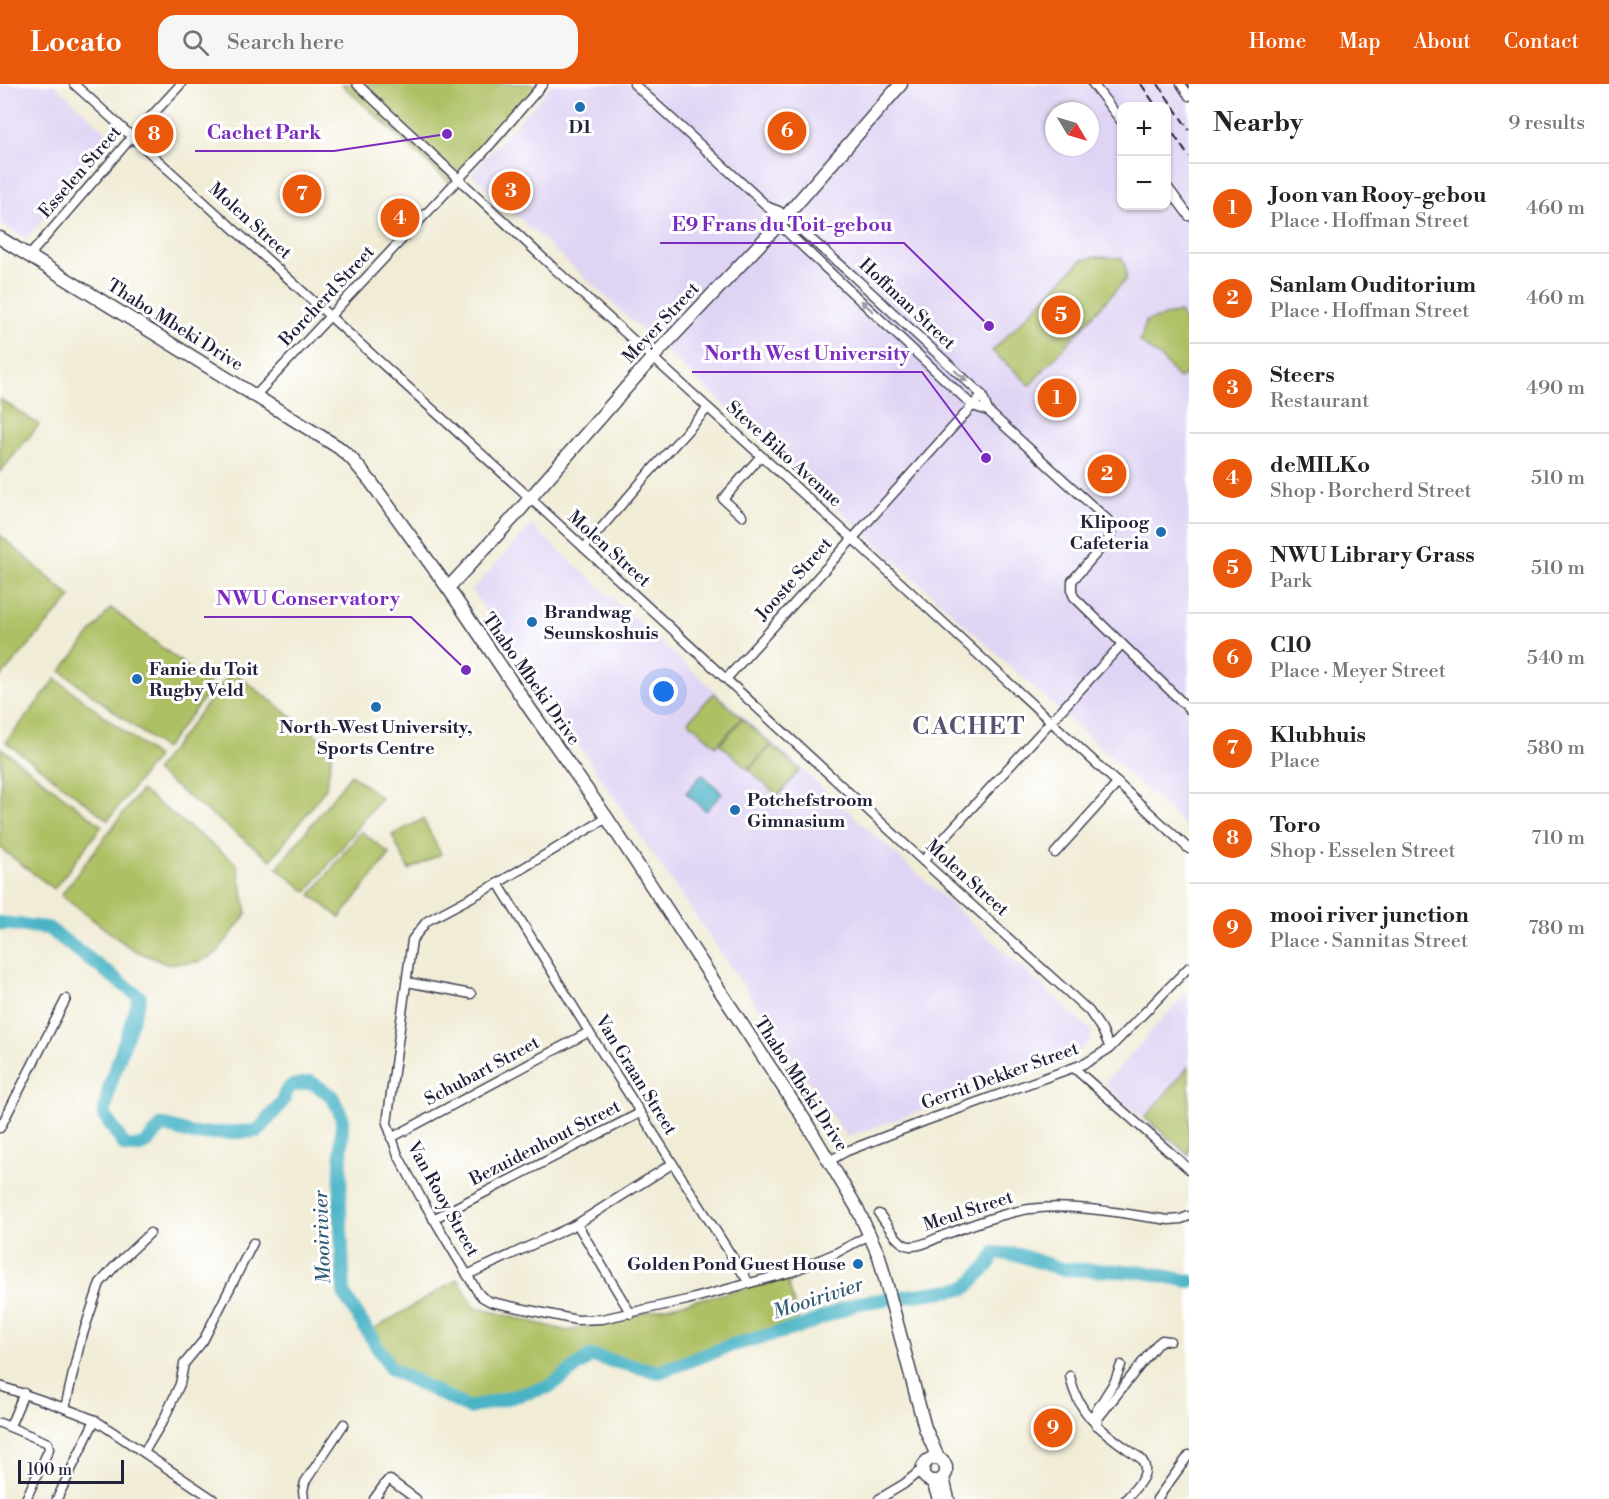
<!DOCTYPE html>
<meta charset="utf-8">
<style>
body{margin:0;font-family:"Libre Bodoni",serif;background:#f6f6f6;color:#222}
.controls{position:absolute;right:18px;top:18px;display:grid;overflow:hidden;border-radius:12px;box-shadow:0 2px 4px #0004}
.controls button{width:54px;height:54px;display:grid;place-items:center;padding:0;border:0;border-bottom:2px solid #e0e0e0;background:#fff;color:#222;font:30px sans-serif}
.compass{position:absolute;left:1045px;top:18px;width:54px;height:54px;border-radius:50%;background:#fff;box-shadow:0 2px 4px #0004;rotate:128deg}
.scale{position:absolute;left:18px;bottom:15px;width:106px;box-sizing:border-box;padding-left:6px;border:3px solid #22223b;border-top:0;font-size:16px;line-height:21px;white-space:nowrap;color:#22223b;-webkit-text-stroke:4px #fff;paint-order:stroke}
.you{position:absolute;left:664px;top:608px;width:21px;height:21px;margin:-15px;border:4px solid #fff;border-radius:50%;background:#1a73e8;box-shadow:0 0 0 9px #1a73e833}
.badge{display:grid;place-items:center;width:39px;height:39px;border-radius:50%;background:#ea580c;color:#fff;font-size:20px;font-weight:700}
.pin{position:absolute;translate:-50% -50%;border:3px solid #fff;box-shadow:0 2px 6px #0006}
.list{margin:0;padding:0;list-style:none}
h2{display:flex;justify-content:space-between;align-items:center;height:78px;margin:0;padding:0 24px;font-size:26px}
h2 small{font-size:20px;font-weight:400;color:#767676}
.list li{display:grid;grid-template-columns:39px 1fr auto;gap:18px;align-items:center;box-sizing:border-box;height:90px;padding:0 24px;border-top:2px solid #e0e0e0}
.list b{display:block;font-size:22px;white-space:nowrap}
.list p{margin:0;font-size:20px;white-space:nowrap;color:#767676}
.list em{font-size:20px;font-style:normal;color:#767676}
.icon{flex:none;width:33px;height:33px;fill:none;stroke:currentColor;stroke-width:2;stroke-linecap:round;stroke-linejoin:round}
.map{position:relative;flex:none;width:1189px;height:1415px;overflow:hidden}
header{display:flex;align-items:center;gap:36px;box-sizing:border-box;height:84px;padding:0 30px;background:#ea580c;color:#fff}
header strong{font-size:28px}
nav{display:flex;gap:33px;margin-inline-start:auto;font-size:21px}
.search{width:420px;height:54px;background:#f6f6f6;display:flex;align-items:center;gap:15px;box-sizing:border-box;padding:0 21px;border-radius:18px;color:#767676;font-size:22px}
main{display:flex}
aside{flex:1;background:#fff}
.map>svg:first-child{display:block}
</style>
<header>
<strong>Locato</strong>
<div class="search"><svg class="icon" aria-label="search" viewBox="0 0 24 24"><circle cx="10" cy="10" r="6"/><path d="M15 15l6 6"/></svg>Search here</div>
<nav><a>Home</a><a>Map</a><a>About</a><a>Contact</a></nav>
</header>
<main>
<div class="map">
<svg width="1189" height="1415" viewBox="0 0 1189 1415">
<rect width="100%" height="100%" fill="#fff"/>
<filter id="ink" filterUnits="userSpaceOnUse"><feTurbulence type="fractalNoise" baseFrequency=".0167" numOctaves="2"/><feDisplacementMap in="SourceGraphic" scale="12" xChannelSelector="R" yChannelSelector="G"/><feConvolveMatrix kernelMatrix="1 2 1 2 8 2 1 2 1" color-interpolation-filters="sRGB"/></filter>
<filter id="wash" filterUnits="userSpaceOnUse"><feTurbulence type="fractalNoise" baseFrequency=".008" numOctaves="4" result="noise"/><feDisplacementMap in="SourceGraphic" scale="24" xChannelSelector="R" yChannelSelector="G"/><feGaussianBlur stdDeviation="1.35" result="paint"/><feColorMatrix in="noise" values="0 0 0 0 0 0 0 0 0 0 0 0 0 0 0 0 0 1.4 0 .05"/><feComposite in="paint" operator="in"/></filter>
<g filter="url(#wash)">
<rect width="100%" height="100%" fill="#f1ecd6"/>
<g fill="#e0d4f4" fill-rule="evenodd">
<path d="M0,0H54L114,55L26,155L0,139Z"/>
<path d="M552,0H1189V745L471,90ZM1122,22H1166V122H1122ZM1054,27H1090V63H1054Z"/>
<path d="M531,441L1092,947L1091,956L1074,972L847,1053L472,506Z"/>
<path d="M1189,906V1075L1104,1000Z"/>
</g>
<g fill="#adc064" stroke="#687150" stroke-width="1.5">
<path d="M341,0H543L452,101Z"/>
<path d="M1096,173L1121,174C1125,177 1127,189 1126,195L1030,301L992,267L1082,176Z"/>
<path d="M1180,228L1189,249V287L1179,295L1162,275L1140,258L1146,237Z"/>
<path d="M0,315L39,341L0,388Z"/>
<path d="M0,451L71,513L0,594Z"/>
<path d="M111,524L213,603L164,665L61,587Z"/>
<path d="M232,587L333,664L326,704L271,776L155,687Z"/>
<path d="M56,595L157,673L108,736L6,658Z"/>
<path d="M714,609L742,634L716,662L688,637Z"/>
<path d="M742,635L771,660L748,685L720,660Z"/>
<path d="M772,661L800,686L778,712L749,686Z"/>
<path d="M1,664L102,742L54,805L0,764Z"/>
<path d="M351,690L381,714L307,808L277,784Z"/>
<path d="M141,706L237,780L247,829L216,870L199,878L166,880L130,864L61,811Z"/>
<path d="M423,735L441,770L409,786L392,751Z"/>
<path d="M361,747L390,770L340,834L311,811Z"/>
<path d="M1189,982V1071L1145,1034Z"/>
<path d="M787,1194L800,1243L732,1261L659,1288L591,1272L549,1303L469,1324L391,1285L369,1248L458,1195L474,1223L568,1247Z"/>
</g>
<path fill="#49b4c6" stroke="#366b80" stroke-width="1.5" d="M702,690L722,709L706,727L686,709Z"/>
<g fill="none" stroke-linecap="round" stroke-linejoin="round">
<path stroke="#49b4c6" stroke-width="14" d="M0,839L48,844L140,913L109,1004L104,1031L125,1062C146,1066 149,1056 162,1041L193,1050L258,1047L283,1017L285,1009L291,1002L311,998L332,1012L342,1033L340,1122L344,1210L391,1285L469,1324L549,1303L591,1272L659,1288L732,1261L800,1243L858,1219L966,1204L988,1181L995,1169L1019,1171L1061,1185L1143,1188L1189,1197"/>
</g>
</g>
<g filter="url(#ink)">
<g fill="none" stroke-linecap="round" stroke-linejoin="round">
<g stroke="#414052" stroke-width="11">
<g id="street">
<path d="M74,0L530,414L923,777L1089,927L1102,946L1110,964"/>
<path d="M357,0L557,187L853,455L1189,765"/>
<path d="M634,0L768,123L786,147L973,322L988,327L1110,438C1112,445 1112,449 1108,456L1072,497V508L1074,513L1189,625"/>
<path d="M1093,0L1122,38"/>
<path d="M1181,0L1189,12"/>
<path d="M1166,101L1189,132"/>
<path d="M768,123L779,127L851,190L982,311L988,327"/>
<path d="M29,172L132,53L181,0"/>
<path d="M255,312L484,68L543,0"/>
<path d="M742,432L723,415L761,372"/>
<path d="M584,464L647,391L708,324"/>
<path d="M727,594L982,311"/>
<path d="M607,734L498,799L427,837L412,856L387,1039L398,1071L420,1112L477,1207L482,1213L491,1218L577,1236L602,1235L687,1216L791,1188L836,1169L871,1150"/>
<path d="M1055,769L1118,699"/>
<path d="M923,777L1122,560"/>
<path d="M498,799L589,948L749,1199"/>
<path d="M407,898L471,910"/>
<path d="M1074,984L1189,1085"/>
<path d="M0,1044L66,915"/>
<path d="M391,1054L589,948"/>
<path d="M829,1077L847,1067L925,1037L1086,979L1110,964L1189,883"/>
<path d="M879,1130C887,1139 898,1162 910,1162C921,1163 934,1155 944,1151C969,1142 993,1132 1019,1127C1065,1117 1122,1130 1169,1136L1181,1135L1189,1132"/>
<path d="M433,1135L640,1029"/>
<path d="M577,1140L631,1230"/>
<path d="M467,1191L577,1140L672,1080"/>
<path d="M1070,1292C1078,1334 1108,1351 1140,1374C1154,1388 1136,1403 1126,1415"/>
<path d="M0,1302L59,1322L95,1336L213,1415"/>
<path d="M65,1324L80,1259L100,1199L115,1182L150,1149"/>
<path d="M1091,1335L1115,1297L1121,1281"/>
<path d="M0,1339L48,1359L49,1365L26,1415"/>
<path d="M1096,1341L1099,1333L1157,1260L1162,1256L1170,1257"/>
<path d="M10,1342L24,1309"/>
<path d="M144,1368L164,1335L180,1300L184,1280L203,1257L253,1159"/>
<path d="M57,1415L95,1336"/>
<path d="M304,1415L303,1407L305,1398L344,1340"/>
<path d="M374,1415L387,1397L390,1396L416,1415"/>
<path d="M879,1415L904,1400L922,1385"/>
<path d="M1157,1415L1189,1371"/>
</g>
</g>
<g stroke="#414052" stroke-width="15">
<g id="secondary">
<path d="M0,154L338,363L351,374L371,398L448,504L532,628L607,734L804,1035L857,1124L879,1172L925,1344L938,1374L943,1377L946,1383V1389L943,1394L939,1397H931L927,1395L923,1391V1383L927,1377L932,1374H938"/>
<path d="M448,504L512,435L653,273L780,139L901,0"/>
<path d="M943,1394L948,1415"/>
<path d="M933,1398L939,1415"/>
</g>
</g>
<use href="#street" stroke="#fff" stroke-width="8"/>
<use href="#secondary" stroke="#fff" stroke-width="12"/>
<g stroke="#22223b" stroke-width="2" stroke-dasharray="9 4.5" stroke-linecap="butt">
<path d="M1141,0L1156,22"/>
<path d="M1158,0L1189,46"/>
<path d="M1166,39L1189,73"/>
</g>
</g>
<defs><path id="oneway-solid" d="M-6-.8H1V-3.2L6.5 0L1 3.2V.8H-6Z" transform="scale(1.5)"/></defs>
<g fill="#9c9ca7">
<use href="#oneway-solid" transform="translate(867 222) rotate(-137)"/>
<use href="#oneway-solid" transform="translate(961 292) rotate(42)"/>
</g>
</g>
<g fill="#1f6fb2" stroke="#fff" stroke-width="2">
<circle cx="580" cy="23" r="6"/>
<circle cx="1161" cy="448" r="6"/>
<circle cx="532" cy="538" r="6"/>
<circle cx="137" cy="595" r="6"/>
<circle cx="376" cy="623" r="6"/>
<circle cx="735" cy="726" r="6"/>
<circle cx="858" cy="1180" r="6"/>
</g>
<g text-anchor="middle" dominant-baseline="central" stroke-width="6" stroke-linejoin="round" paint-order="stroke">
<g font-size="18" font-weight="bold" fill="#22223b" stroke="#fff" text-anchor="start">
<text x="580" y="43" text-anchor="middle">D1</text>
<text x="1149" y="438" text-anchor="end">Klipoog<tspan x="1149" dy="21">Cafeteria</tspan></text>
<text x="544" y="528">Brandwag<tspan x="544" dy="21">Seunskoshuis</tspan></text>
<text x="149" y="585">Fanie du Toit<tspan x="149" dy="21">Rugby Veld</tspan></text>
<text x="376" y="643" text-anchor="middle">North-West University,<tspan x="376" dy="21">Sports Centre</tspan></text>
<text x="747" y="716">Potchefstroom<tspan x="747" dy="21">Gimnasium</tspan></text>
<text x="846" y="1180" text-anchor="end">Golden Pond Guest House</text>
</g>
<g font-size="18" fill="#22223b" stroke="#fff">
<text transform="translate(80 88) rotate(-49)">Esselen Street</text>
<text transform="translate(250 137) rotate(42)">Molen Street</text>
<text transform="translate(327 212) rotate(-47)">Borcherd Street</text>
<text transform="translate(907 220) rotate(43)">Hoffman Street</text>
<text transform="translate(661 239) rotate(-47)">Meyer Street</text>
<text transform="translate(175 241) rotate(32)">Thabo Mbeki Drive</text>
<text transform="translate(784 370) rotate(42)">Steve Biko Avenue</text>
<text transform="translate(609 465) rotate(42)">Molen Street</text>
<text transform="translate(794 495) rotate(-48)">Jooste Street</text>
<text transform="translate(531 595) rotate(55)">Thabo Mbeki Drive</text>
<text transform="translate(967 794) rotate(42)">Molen Street</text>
<text transform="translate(482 987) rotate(-28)">Schubart Street</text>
<text transform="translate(636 991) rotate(58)">Van Graan Street</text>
<text transform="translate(1000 992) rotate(-20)">Gerrit Dekker Street</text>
<text transform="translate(801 1000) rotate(57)">Thabo Mbeki Drive</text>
<text transform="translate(545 1059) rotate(-27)">Bezuidenhout Street</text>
<text transform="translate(443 1115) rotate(61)">Van Rooy Street</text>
<text transform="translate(968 1127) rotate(-18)">Meul Street</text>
</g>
<g font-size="20" font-style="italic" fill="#325c73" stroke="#fff">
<text transform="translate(323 1153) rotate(-92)">Mooirivier</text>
<text transform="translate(818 1215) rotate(-18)">Mooirivier</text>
</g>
<g font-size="24" font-weight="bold" letter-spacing="1.5" fill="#585171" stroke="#fff">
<text x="969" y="643">CACHET</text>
</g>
</g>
<path fill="none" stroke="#7b2cbf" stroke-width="2" d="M447 50L334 67H195M989 242L904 159H660M986 374L922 288H692M466 586L411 533H204"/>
<g fill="#7b2cbf" stroke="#fff" stroke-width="2">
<circle cx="447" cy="50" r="6"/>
<circle cx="989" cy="242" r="6"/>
<circle cx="986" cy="374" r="6"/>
<circle cx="466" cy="586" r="6"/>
</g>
<g font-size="20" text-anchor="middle" font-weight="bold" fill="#7b2cbf" stroke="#fff" stroke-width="6" stroke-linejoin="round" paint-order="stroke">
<text x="264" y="55">Cachet Park</text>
<text x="782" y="147">E9 Frans du Toit-gebou</text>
<text x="807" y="276">North West University</text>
<text x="308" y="521">NWU Conservatory</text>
</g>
</svg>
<div class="controls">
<button>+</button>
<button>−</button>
</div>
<svg class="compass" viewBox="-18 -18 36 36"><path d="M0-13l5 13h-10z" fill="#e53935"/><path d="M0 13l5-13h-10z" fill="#767676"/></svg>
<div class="scale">100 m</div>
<div class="you"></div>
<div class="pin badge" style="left:1057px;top:314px">1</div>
<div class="pin badge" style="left:1107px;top:390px">2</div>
<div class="pin badge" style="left:511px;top:107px">3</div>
<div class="pin badge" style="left:400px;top:134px">4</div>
<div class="pin badge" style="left:1061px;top:231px">5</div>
<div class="pin badge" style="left:787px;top:47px">6</div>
<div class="pin badge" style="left:302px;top:110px">7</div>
<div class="pin badge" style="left:154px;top:50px">8</div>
<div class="pin badge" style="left:1053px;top:1344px">9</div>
</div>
<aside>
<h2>Nearby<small>9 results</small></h2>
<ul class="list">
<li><span class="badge">1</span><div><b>Joon van Rooy-gebou</b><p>Place · Hoffman Street</p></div><em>460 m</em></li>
<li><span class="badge">2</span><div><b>Sanlam Ouditorium</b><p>Place · Hoffman Street</p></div><em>460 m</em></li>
<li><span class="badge">3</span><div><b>Steers</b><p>Restaurant</p></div><em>490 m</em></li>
<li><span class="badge">4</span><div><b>deMILKo</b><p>Shop · Borcherd Street</p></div><em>510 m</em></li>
<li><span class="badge">5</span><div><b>NWU Library Grass</b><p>Park</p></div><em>510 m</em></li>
<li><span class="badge">6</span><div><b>C10</b><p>Place · Meyer Street</p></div><em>540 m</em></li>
<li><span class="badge">7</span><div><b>Klubhuis</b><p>Place</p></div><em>580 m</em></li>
<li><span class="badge">8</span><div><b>Toro</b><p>Shop · Esselen Street</p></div><em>710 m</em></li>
<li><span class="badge">9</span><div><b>mooi river junction</b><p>Place · Sannitas Street</p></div><em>780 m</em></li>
</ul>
</aside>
</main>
